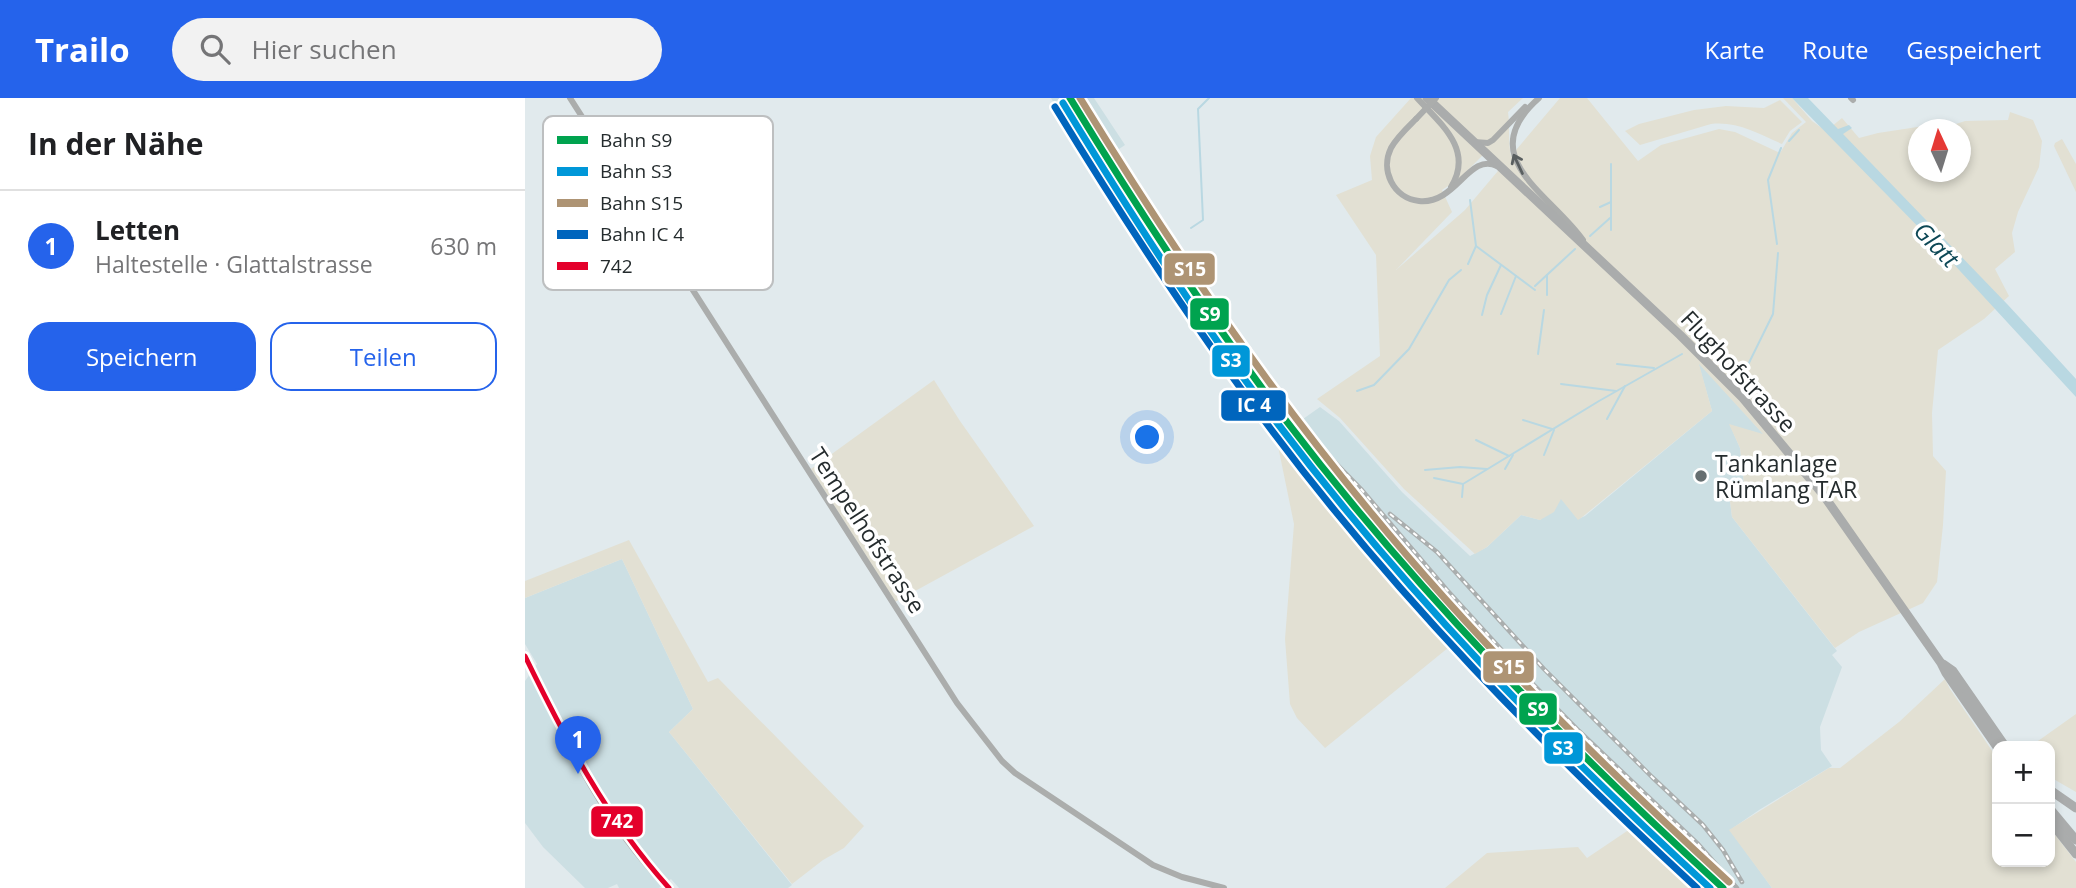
<!DOCTYPE html>
<html lang="de">
<meta charset="utf-8">
<style>
body{margin:0;font-family:"Open Sans",sans-serif;background:#f2f2f2;color:#202124}
.controls{position:absolute;right:21px;bottom:21px;display:grid;overflow:hidden;border-radius:14px;box-shadow:0 4px 10px #0003}
.controls button{width:63px;height:63px;display:grid;place-items:center;padding:0;border:0;border-bottom:2px solid #e0e0e0;background:#fff;color:#202124;font:35px sans-serif}
.compass{position:absolute;left:1383px;top:21px;width:63px;height:63px;border-radius:50%;background:#fff;box-shadow:0 4px 10px #0003;rotate:356deg}
.you{position:absolute;left:623px;top:340px;width:24px;height:24px;margin:-18px;border:5px solid #fff;border-radius:50%;background:#1a73e8;box-shadow:0 0 0 10px #1a73e833}
.badge{display:grid;place-items:center;width:46px;height:46px;border-radius:50%;background:#2563eb;color:#fff;font-size:23px;font-weight:700}
.pin{position:absolute;translate:-50% -58px;filter:drop-shadow(0 2px 4px #0008)}
.pin::after{content:'';position:absolute;top:37px;width:24px;height:21px;background:inherit;clip-path:polygon(0 0,100% 0,50% 100%)}
.list{margin:0;padding:0;list-style:none}
h2{display:flex;justify-content:space-between;align-items:center;height:91px;margin:0;padding:0 28px;font-size:30px}
h2 small{font-size:23px;font-weight:400;color:#757577}
.list li{display:grid;grid-template-columns:46px 1fr auto;gap:21px;align-items:center;box-sizing:border-box;height:112px;padding:0 28px;border-top:2px solid #e0e0e0}
.list b{display:block;font-size:26px;white-space:nowrap}
.list p{margin:0;font-size:23px;white-space:nowrap;color:#757577}
.list em{font-size:23px;font-style:normal;color:#757577}
.actions{display:flex;gap:14px;padding:21px 28px}
.actions a{flex:1;padding:16px 0;border:2px solid #2563eb;border-radius:21px;text-align:center;font-size:24px;color:#2563eb}
.actions .main{background:#2563eb;color:#fff}
.icon{flex:none;width:38px;height:38px;fill:none;stroke:currentColor;stroke-width:2;stroke-linecap:round;stroke-linejoin:round}
.map{position:relative;flex:none;width:1551px;height:790px;overflow:hidden}
header{display:flex;align-items:center;gap:42px;box-sizing:border-box;height:98px;padding:0 35px;background:#2563eb;color:#fff}
header strong{font-size:33px}
nav{display:flex;gap:38px;margin-inline-start:auto;font-size:24px}
.search{width:490px;height:63px;background:#f2f2f2;display:flex;align-items:center;gap:18px;box-sizing:border-box;padding:0 24px;border-radius:38px;color:#757577;font-size:26px}
main{display:flex}
aside{flex:1;background:#fff}
.map>svg:first-child{display:block}
</style>
<header>
<strong>Trailo</strong>
<div class="search"><svg class="icon" aria-label="search" viewBox="0 0 24 24"><circle cx="10" cy="10" r="6"/><path d="M15 15l6 6"/></svg>Hier suchen</div>
<nav><a>Karte</a><a>Route</a><a>Gespeichert</a></nav>
</header>
<main>
<aside>
<h2>In der Nähe<small></small></h2>
<ul class="list">
<li><span class="badge">1</span><div><b>Letten</b><p>Haltestelle · Glattalstrasse</p></div><em>630 m</em></li>
</ul>
<div class="actions"><a class="main">Speichern</a><a>Teilen</a></div>
</aside>
<div class="map">
<svg width="1551" height="790" viewBox="0 0 1551 790">
<rect width="100%" height="100%" fill="#e1eaed"/>
<g fill="#ccdfe3">
<path d="M526,0H569L600,47L591,53L723,257L728,255L778,321L795,309L814,323L877,394L945,458L962,449L996,417L1015,422L1036,400L1053,421L1060,418L1187,313L1173,264L1205,299L1239,337L1205,327L1215,350L1219,387L1205,403L1207,419L1312,553L1307,557L1317,569L1295,629L1296,652L1307,668L1234,712L1205,732L1247,790H1184L1111,727L936,553L743,322L625,158L619,161Z"/>
<path d="M97,461L168,611L144,634L267,787L263,790H154L146,781L134,790H94L92,786L83,790H60L18,749L0,725V583L12,566L0,546V500Z"/>
</g>
<g fill="#e2e0d3" fill-rule="evenodd">
<path d="M886,0H998L983,14C985,29 983,44 986,58L1035,0H1062L1113,63L1136,47L1194,31L1210,34L1255,55L1267,35L1281,24L1258,0H1267L1287,23L1301,33L1317,20L1334,40L1353,35L1399,28L1422,29L1440,23L1483,22L1485,14L1508,22L1517,43L1514,69L1493,114L1487,135L1490,154L1470,171L1484,198L1459,221L1413,252L1407,315L1408,358L1421,373L1418,427L1412,484L1398,505L1334,534L1310,550L1207,419L1205,403L1219,386L1215,350L1204,326L1238,336L1174,266L1187,313L1056,420L1053,422L1036,401L1029,414L1015,422L996,417L962,449L950,456L879,391L815,320L792,301L855,258L851,157L811,97L847,82L845,58L851,39ZM1394,32H1436V74H1394ZM963,52L978,67L940,112L871,172L927,114L917,92L935,80Z"/>
<path d="M1255,2L1277,24L1265,33L1257,46C1234,36 1212,23 1186,26L1115,47L1100,33L1114,26L1169,12L1201,8L1239,10Z"/>
<path d="M1537,41L1551,66V94L1529,48L1530,45Z"/>
<path d="M409,282L435,323L509,428L370,504L286,371Z"/>
<path d="M761,343L929,545L800,650L772,620L765,606L760,541L769,426L753,348Z"/>
<path d="M104,442L183,584L193,580L339,728L319,750L298,762L267,786L144,634L168,611L97,461L0,500V483Z"/>
<path d="M1420,581L1425,591L1472,660V764H1525V730L1551,764V790H1247L1204,732L1304,670H1315L1374,624Z"/>
<path d="M1551,616V694L1525,679V648H1506Z"/>
<path d="M1111,727L1184,790H920L962,755L1053,749L1062,760Z"/>
</g>
<path fill="#b9d8e2" d="M1267,0H1283L1313,31L1324,27L1327,30L1318,36L1483,207L1551,281V299L1412,148Z"/>
<g fill="none" stroke-linecap="round" stroke-linejoin="round">
<g stroke="#b9d8e2" stroke-width="2">
<path d="M1264,43L1274,32"/>
<path d="M1086,66V132"/>
<path d="M1075,109L1086,104"/>
<path d="M666,130L678,122L673,11L684,0"/>
<path d="M1065,138L1085,120"/>
<path d="M1252,146L1243,82L1256,50"/>
<path d="M951,148L1010,192"/>
<path d="M625,161L738,322"/>
<path d="M943,166L951,148L945,102"/>
<path d="M1022,177V197"/>
<path d="M1010,188L1050,151"/>
<path d="M976,216L991,178"/>
<path d="M957,217L962,197L976,167"/>
<path d="M1013,256L1019,212"/>
<path d="M1092,266L1129,270"/>
<path d="M1216,281L1248,216L1253,155"/>
<path d="M1036,286L1091,293"/>
<path d="M832,293L849,287L884,251L924,182L936,172"/>
<path d="M1082,321L1100,288"/>
<path d="M998,322L1027,331"/>
<path d="M951,342L984,358"/>
<path d="M1019,357L1029,332"/>
<path d="M980,371L988,357"/>
<path d="M900,372L935,369L962,371"/>
<path d="M909,380L938,386L1074,303L1157,256"/>
<path d="M937,399L938,387"/>
</g>
<g stroke="#abadac" stroke-width="6">
<path d="M45,0L432,605L477,663L490,675L628,767L657,779L699,790"/>
<path d="M892,0C916,26 949,52 926,89"/>
<path d="M1014,0C947,59 1025,95 1058,142"/>
<path d="M1326,0L1328,2"/>
<path d="M891,21C882,30 872,39 866,50C855,72 868,100 894,103C931,107 944,54 972,68"/>
<path d="M949,44L963,45L968,42L1000,9"/>
</g>
<path stroke="#abadac" stroke-width="8" d="M0,558C40,640 79,724 144,790"/>
<g stroke="#aaacac" stroke-width="9">
<path d="M902,0L1155,237L1218,300L1297,395L1416,565L1421,575L1472,649"/>
<path d="M1418,566L1428,573L1480,648"/>
<path d="M1525,692L1551,710"/>
<path d="M1525,711L1551,742"/>
<path d="M1525,723L1551,756"/>
</g>
<g stroke="#aaaeae" stroke-width="4.5">
<g id="rail">
<path d="M766,319L836,391L922,492L1006,584L1054,633L1173,746L1212,790"/>
<path d="M865,416L912,454L1019,571L1127,679L1178,727L1198,752L1217,784"/>
</g>
</g>
<use href="#rail" stroke="#fff" stroke-width="2" stroke-dasharray="5" stroke-linecap="butt"/>
<path stroke="#abadac" stroke-width="6" d="M891,21L911,0"/>
<g stroke="#fff" stroke-width="10">
<path id="bus-1" d="M0,558C41,642 81,720 144,790"/>
</g>
<use href="#bus-1" stroke="#e4002b" stroke-width="5"/>
<g stroke="#fff" stroke-width="12">
<path id="rail-1" d="M545,0C612,110 682,217 759,320C890,492 1039,644 1198,790"/>
</g>
<g stroke="#fff" stroke-width="12">
<path id="rail-2" d="M538,5C605,115 674,223 753,326C881,495 1029,647 1185,790"/>
</g>
<g stroke="#fff" stroke-width="12">
<path id="rail-3" d="M555,0C644,145 738,285 847,416C956,548 1078,668 1204,784"/>
</g>
<g stroke="#fff" stroke-width="12">
<path id="rail-4" d="M530,9C597,119 667,226 745,330C871,498 1018,648 1172,790"/>
</g>
<use href="#rail-1" stroke="#00a34f" stroke-width="7"/>
<use href="#rail-2" stroke="#0097d8" stroke-width="7"/>
<use href="#rail-3" stroke="#ae9474" stroke-width="7"/>
<use href="#rail-4" stroke="#0065bd" stroke-width="7"/>
</g>
<defs><path id="oneway-shaft" d="M-6 0H5M1.5-3L5.5 0L1.5 3" fill="none" stroke-width="1.6" stroke-linecap="round" stroke-linejoin="round" transform="scale(1.75)"/></defs>
<use stroke="#5a5f60" href="#oneway-shaft" transform="translate(993 66) rotate(-115)"/>
<circle fill="#666e70" stroke="#fff" stroke-width="2.5" cx="1176" cy="378" r="7"/>
<g text-anchor="middle" dominant-baseline="central" stroke-width="7" stroke-linejoin="round" paint-order="stroke">
<g font-size="23" fill="#242b2d" stroke="#fff">
<text transform="translate(1214 273) rotate(47)">Flughofstrasse</text>
<text transform="translate(343 432) rotate(57)">Tempelhofstrasse</text>
</g>
<g font-size="23" fill="#242b2d" stroke="#fff" text-anchor="start">
<text x="1190" y="365">Tankanlage<tspan x="1190" dy="26">Rümlang TAR</tspan></text>
</g>
<g font-size="24" font-style="italic" fill="#0d4856" stroke="#fff">
<text transform="translate(1412 146) rotate(46)">Glatt</text>
</g>
</g>
<rect x="18" y="18" width="230" height="174" rx="10" fill="#fff" stroke="#bdbfc0" stroke-width="2"/>
<rect x="32" y="38" width="31" height="8" fill="#00a34f"/>
<rect x="32" y="69" width="31" height="9" fill="#0097d8"/>
<rect x="32" y="101" width="31" height="8" fill="#ae9474"/>
<rect x="32" y="132" width="31" height="9" fill="#0065bd"/>
<rect x="32" y="164" width="31" height="8" fill="#e4002b"/>
<g font-size="19" fill="#242b2d">
<text x="75" y="49">Bahn S9</text>
<text x="75" y="80">Bahn S3</text>
<text x="75" y="112">Bahn S15</text>
<text x="75" y="143">Bahn IC 4</text>
<text x="75" y="175">742</text>
</g>
<g stroke="#fff" stroke-width="2.5">
<rect x="638" y="154" width="53" height="34" rx="7" fill="#ae9474"/>
<rect x="664" y="199" width="41" height="34" rx="7" fill="#00a34f"/>
<rect x="686" y="246" width="40" height="34" rx="7" fill="#0097d8"/>
<rect x="695" y="291" width="67" height="33" rx="7" fill="#0065bd"/>
<rect x="957" y="552" width="53" height="34" rx="7" fill="#ae9474"/>
<rect x="993" y="594" width="40" height="34" rx="7" fill="#00a34f"/>
<rect x="1018" y="633" width="41" height="34" rx="7" fill="#0097d8"/>
<rect x="65" y="707" width="54" height="33" rx="7" fill="#e4002b"/>
</g>
<g font-size="19" text-anchor="middle" font-weight="bold" fill="#fff">
<text x="665" y="178">S15</text>
<text x="685" y="223">S9</text>
<text x="706" y="269">S3</text>
<text x="729" y="314">IC 4</text>
<text x="984" y="576">S15</text>
<text x="1013" y="618">S9</text>
<text x="1038" y="657">S3</text>
<text x="92" y="730">742</text>
</g>
</svg>
<div class="controls">
<button>+</button>
<button>−</button>
</div>
<svg class="compass" viewBox="-18 -18 36 36"><path d="M0-13l5 13h-10z" fill="#e53935"/><path d="M0 13l5-13h-10z" fill="#757577"/></svg>
<div class="you"></div>
<div class="pin badge" style="left:53px;top:676px">1</div>
</div>
</main>
